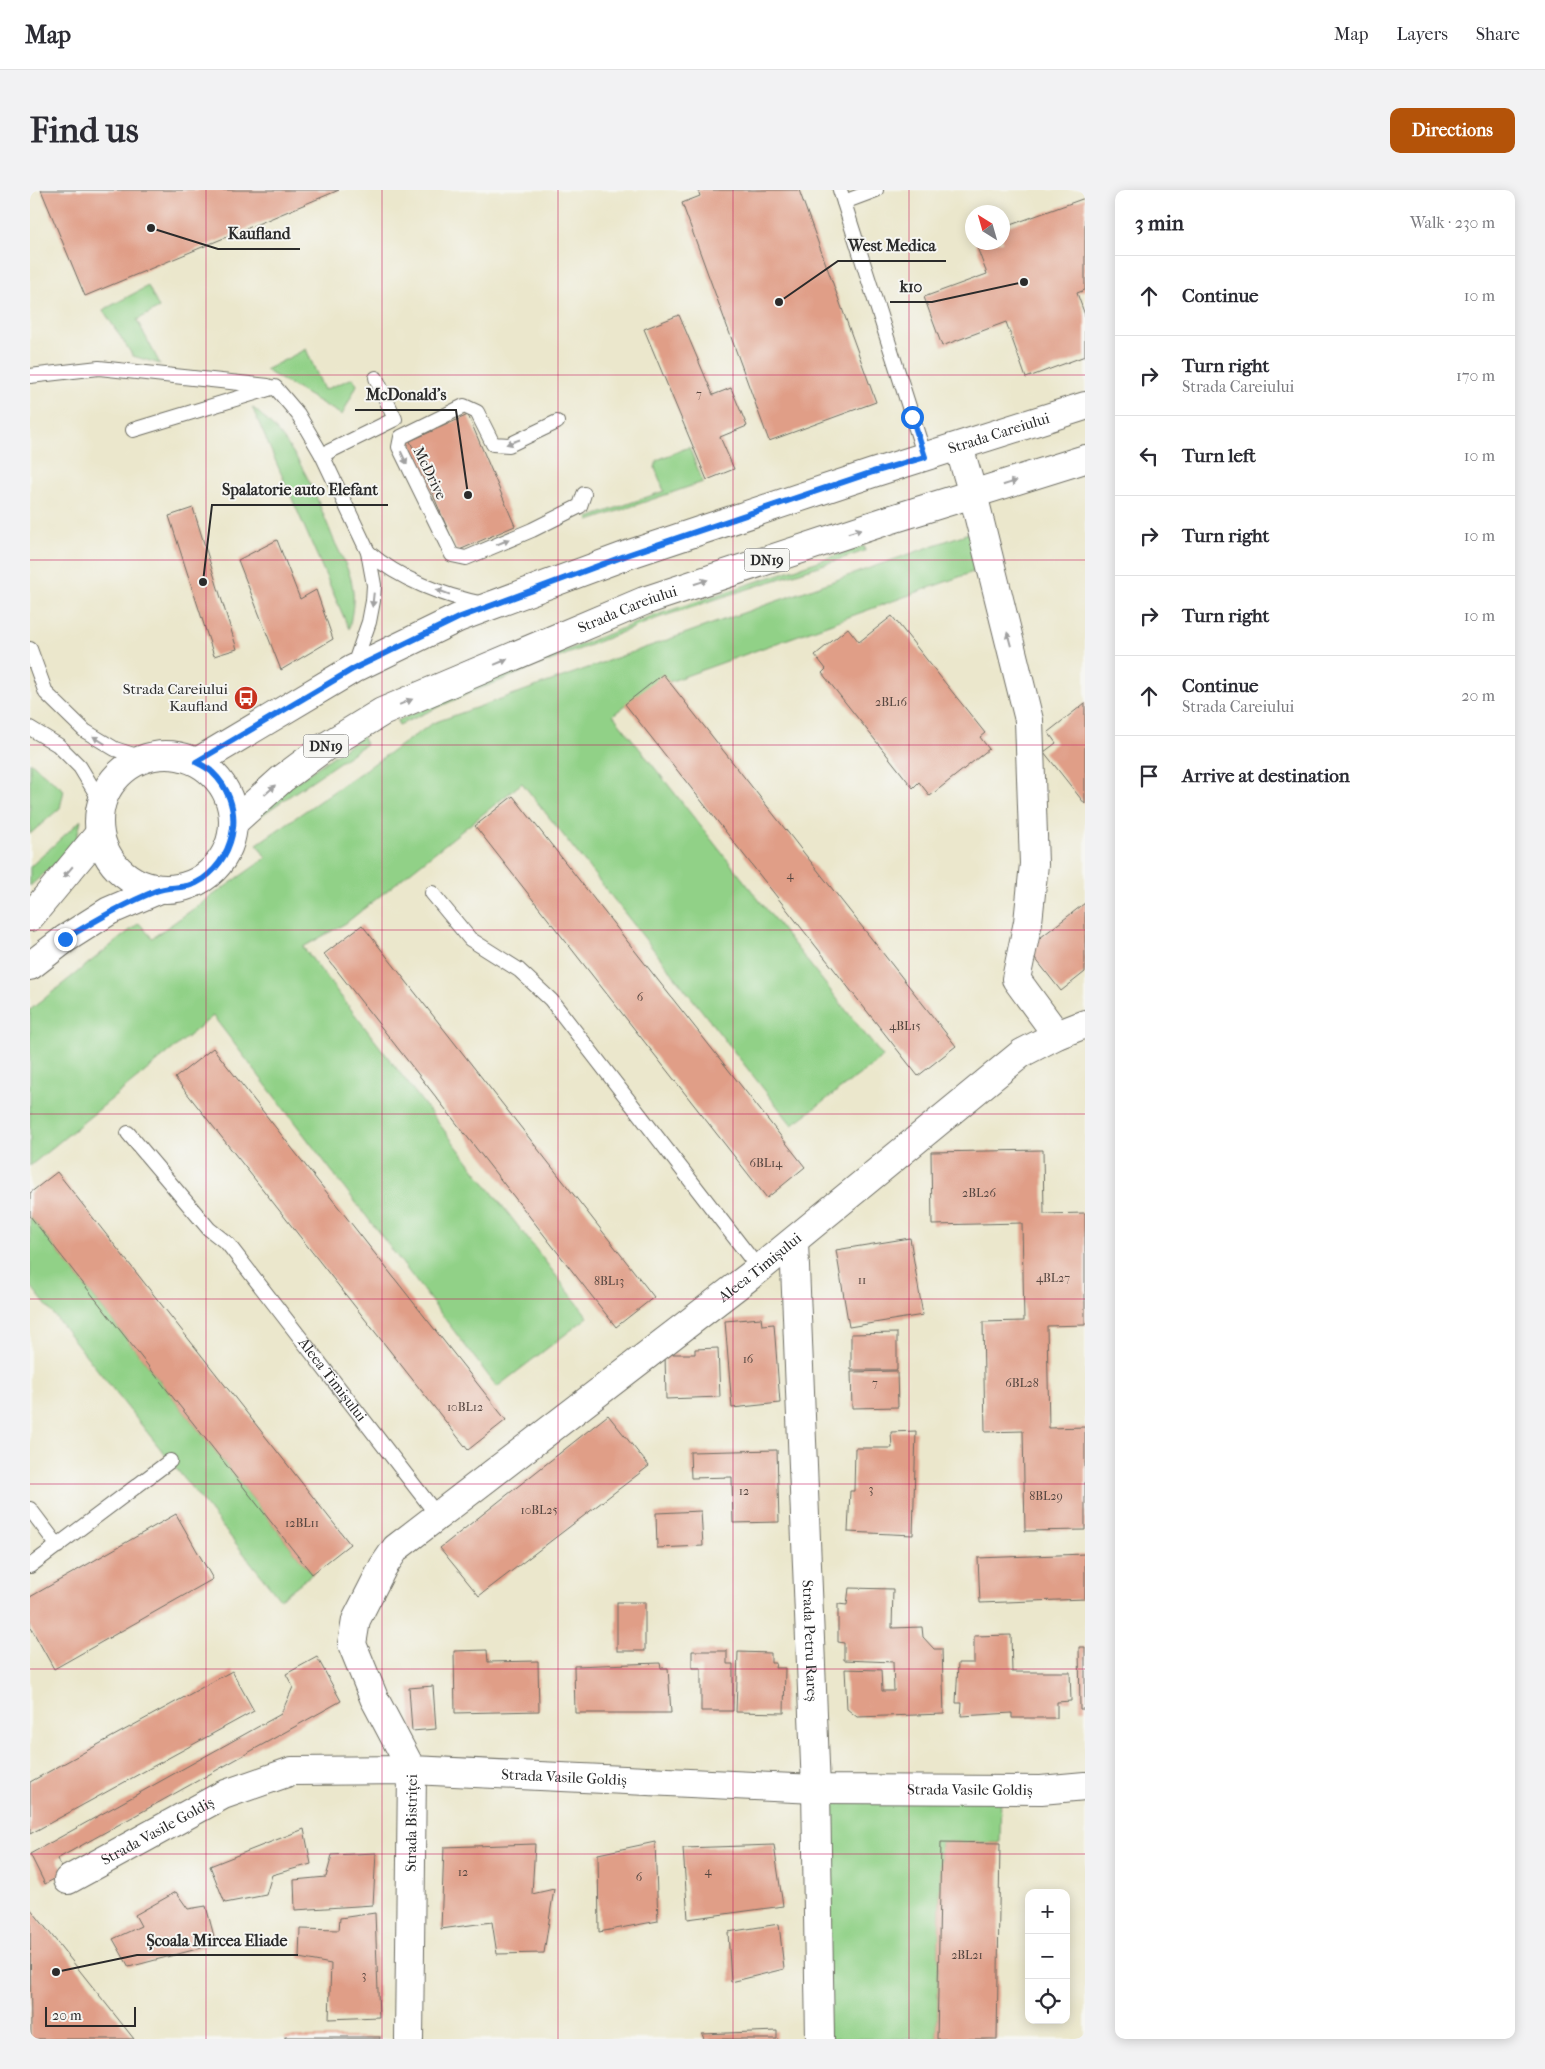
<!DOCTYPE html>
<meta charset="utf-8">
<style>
body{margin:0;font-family:"IM FELL French Canon",serif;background:#f2f2f3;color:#2b2b33}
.controls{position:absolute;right:15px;bottom:15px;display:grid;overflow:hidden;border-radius:10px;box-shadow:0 2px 12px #0003}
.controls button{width:45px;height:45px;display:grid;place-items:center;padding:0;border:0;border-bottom:1px solid #e1e1e2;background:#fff;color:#2b2b33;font:25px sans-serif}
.compass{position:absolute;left:935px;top:15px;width:45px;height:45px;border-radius:50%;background:#fff;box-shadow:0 2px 12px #0003;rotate:323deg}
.scale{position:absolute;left:15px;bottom:12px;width:91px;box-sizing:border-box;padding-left:5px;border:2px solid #2b2b2b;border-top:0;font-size:14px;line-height:18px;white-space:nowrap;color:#2b2b2b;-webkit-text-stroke:4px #f6f6f2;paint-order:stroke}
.stop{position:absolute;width:15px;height:15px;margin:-11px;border:4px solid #1a73e8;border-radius:50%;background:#fff}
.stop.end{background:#1a73e8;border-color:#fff;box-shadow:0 1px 5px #0008}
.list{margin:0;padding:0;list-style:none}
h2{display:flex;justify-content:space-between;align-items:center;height:65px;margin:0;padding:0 20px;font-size:21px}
h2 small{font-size:16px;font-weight:400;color:#7c7c81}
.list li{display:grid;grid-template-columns:32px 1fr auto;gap:15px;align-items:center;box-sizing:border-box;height:80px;padding:0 20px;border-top:1px solid #e1e1e2}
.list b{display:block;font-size:19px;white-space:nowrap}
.list p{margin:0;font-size:16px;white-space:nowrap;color:#7c7c81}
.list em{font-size:16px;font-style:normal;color:#7c7c81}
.icon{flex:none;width:28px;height:28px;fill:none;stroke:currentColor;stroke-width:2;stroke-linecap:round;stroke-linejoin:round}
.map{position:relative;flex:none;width:1055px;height:1849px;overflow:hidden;border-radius:10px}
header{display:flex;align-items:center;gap:30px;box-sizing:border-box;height:70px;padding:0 25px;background:#fff;border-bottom:1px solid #e1e1e2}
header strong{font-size:24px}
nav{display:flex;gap:28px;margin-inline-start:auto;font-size:18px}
.intro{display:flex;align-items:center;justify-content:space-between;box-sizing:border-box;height:120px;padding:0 30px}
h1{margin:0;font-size:35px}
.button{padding:12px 22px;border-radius:10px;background:#b45309;color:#fff;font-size:18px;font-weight:700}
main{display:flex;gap:30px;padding:0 30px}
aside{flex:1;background:#fff;border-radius:10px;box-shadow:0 2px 12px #0003}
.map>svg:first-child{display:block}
</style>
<header>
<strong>Map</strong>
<nav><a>Map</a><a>Layers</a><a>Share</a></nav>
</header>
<div class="intro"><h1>Find us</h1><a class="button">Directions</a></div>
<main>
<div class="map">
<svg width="1055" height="1849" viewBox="0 0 1055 1849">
<rect width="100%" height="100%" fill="#f6f6f2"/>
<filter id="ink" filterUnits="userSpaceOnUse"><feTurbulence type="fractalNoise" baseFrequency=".02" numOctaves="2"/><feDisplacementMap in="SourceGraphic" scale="10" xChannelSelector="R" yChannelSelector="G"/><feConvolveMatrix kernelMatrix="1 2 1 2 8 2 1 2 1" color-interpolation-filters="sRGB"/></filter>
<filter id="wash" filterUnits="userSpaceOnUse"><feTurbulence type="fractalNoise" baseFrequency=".0096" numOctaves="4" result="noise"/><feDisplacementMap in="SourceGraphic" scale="20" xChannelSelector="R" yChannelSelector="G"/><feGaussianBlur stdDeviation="1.12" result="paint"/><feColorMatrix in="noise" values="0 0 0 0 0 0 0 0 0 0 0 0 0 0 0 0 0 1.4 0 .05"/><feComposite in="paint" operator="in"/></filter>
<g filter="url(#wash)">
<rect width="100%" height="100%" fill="#ebe7cc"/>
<g fill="#91d187" stroke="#5e7e59">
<path d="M118,96L129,118L107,130L130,174L103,166L73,120Z"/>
<path d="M276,159L294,200L323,188L327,195L312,225L235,180Z"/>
<path d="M222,217C268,255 281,294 303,348C309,362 319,378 322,394C325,409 322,424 319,439Z"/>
<path d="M659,257L673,292L559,331L558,328L634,301L625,278L627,270Z"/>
<path d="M947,340L954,378L614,501L583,525L853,867L762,935L492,593L316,733L273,757L558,1127L467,1197L183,826L0,976V820L109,733L122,748L236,668L227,654L403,533Z"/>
<path d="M834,356L835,361L628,428L442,502L369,535L367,531L441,498L626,425Z"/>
<path d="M332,546L336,554L217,635L228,619Z"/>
<path d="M0,572L34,600L30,618L0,644Z"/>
<path d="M51,630L45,656L0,696V677Z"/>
<path d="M0,1026L282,1384L250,1409L0,1095Z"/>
<path d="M786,1599L971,1600L970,1653L911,1652L907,1849H790Z"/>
</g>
<g id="blocks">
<g fill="#e09e87">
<path d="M11,0H309L55,106Z"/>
<path d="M668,0H769L846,212L739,251L652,13L670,6Z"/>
<path d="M1055,8V100L1047,103L1055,125V166L996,188L976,132L912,156L894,107L957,84L945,52H972V38Z"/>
<path d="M649,125L683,205L701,198L717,236L690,247L704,279L677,290L614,139Z"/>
<path d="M438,225L485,336L427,361L380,251Z"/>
<path d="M163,318L207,459L184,466L139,326Z"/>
<path d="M247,350L270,409L286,400L303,449L251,480L208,370Z"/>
<path d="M862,426L955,543L950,547L959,559L900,606L889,592L883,598L792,483L796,479L785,465L818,438L829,452Z"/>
<path d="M633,484L926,856L888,886L595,514Z"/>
<path d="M1055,513V614L1014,562L1026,553L1018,542Z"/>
<path d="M483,606L775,977L737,1008L445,636Z"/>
<path d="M1055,713V782L1031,801L997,758Z"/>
<path d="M332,735L624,1107L586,1137L294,764Z"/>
<path d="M183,858L476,1230L438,1260L145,888Z"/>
<path d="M1013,960L1014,1024L1055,1023V1135L1017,1136L1019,1238L1055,1237V1340L995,1341L993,1241L955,1242L953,1132L994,1131L992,1033L902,1035L901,962Z"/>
<path d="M27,982L320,1354L282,1384L0,1026V1003Z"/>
<path d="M880,1048L893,1125L819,1137L806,1060Z"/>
<path d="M731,1128L732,1135L744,1134L750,1213L702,1218L695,1131Z"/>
<path d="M867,1143V1180H821V1144Z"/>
<path d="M688,1158L690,1207L636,1209L635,1164H665V1159Z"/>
<path d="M867,1181L868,1217L822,1218L821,1182Z"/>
<path d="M578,1225L619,1276L449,1406L410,1358Z"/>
<path d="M886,1241L883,1345L818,1342L820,1301H824L825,1258H862L861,1242Z"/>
<path d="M747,1260L749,1332L703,1333L702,1287L661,1288L660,1262Z"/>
<path d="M671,1321L673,1356L627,1358L626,1323Z"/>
<path d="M146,1324L183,1389L24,1479L0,1436V1407Z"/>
<path d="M1055,1364V1409L950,1413L948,1368Z"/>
<path d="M819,1398L863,1399L862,1438L892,1437L893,1447L904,1459H912L914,1524L827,1527L817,1519L815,1479L851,1480L852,1501H864L863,1472L814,1470V1453L808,1452V1414L817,1415Z"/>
<rect x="587" y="1412" width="28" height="49"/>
<path d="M981,1445L982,1482H1040L1041,1511L1027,1512V1528H982V1523L931,1526L932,1513H926L928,1473H944V1446Z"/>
<path d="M1049,1457H1055V1519H1050Z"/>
<path d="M457,1460L458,1472L508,1471L509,1521L425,1523L424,1461Z"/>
<path d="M662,1461H697V1474H703V1521H671V1478H662Z"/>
<path d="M708,1462L741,1463V1473H746L745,1478H755L754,1523L706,1522Z"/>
<path d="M287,1467L311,1511L27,1669L35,1683L15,1694L0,1664L251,1524L263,1497L256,1484Z"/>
<path d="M630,1473L631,1478H638L641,1523H545L544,1476Z"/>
<path d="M202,1481L224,1521L0,1644V1592Z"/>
<path d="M403,1496L406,1539L382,1541L379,1498Z"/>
<path d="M274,1639L281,1674L242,1685L236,1705L195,1713L180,1676Z"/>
<path d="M625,1652L628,1731L569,1742L568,1664Z"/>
<path d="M911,1652L970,1653L967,1849H907Z"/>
<path d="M505,1654L502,1704L524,1699L514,1763L467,1764L462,1732L411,1739L414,1657Z"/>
<path d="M744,1655L753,1716L658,1729L653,1658Z"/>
<path d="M346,1663L343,1715L265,1720L264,1690L296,1687L302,1665Z"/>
<path d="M146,1702L158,1719L176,1716L186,1754L99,1777L83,1749L111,1736L105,1725Z"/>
<path d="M0,1718L104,1849H1Z"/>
<path d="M345,1723L349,1827L299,1829L301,1774L269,1768L270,1739L309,1740L310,1728Z"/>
<path d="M749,1734L754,1779L701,1792L698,1742Z"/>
<path d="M747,1841V1849H674L672,1844Z"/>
<rect x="255" y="1847" width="95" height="2"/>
</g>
</g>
</g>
<g filter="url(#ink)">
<use href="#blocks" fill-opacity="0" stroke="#6e6d63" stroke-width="1"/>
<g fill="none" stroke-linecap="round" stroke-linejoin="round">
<g stroke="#6e6d63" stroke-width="16">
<g id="lane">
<path d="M810,0L895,267"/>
<path d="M814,12L846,0"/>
<path d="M0,186L69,178L238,196"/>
<path d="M527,232L479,255L463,254L447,222L434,216L371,247L369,257L422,365L436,368L502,340L550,316L554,304"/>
<path d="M103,240L245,197L268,224L292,265L338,362L344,395L343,411L339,432L323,478"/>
<path d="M292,265L365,229L346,188"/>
<path d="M338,362C369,389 413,406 454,414"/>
<path d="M0,459L16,503L55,541L85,559L113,568"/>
<path d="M0,538L28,555L50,577L71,612"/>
<path d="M402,703L440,749L489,780L521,810L729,1079"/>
<path id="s1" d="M98,943L179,1039L198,1054L407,1325"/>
<path d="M0,1319L28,1356"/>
<path d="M0,1376L140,1271"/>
</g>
</g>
<g stroke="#6e6d63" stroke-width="30">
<g id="street">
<path d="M929,257L943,304L999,530L1004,674L998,732L986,789L1027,845"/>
<path id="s2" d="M764,1052L786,1599L790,1849"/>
<path id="s3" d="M38,1690L193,1605L262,1581L382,1580L786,1599L1011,1600L1055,1596"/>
<path id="s4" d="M379,1849L382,1580L344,1508L322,1454L326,1430L353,1377L366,1358L729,1079L992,863L1027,845L1055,834"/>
</g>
</g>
<g stroke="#6e6d63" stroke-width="30">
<g id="primary">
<circle cx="136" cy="632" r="67"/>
<path id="s5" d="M167,572L323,479L428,428L460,416L600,364L843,283L1055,216"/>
<path id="s6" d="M204,632L252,589L295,557L352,522L614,411L859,330L1055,269"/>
<path d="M0,727L69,644"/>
<path d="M0,776L35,749L79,721L128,700"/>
</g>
</g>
<use href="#lane" stroke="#fff" stroke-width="14"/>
<use href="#street" stroke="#fff" stroke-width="28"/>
<use href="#primary" stroke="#fff" stroke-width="28"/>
</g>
<defs><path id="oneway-solid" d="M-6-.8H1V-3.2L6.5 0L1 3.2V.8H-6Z" transform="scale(1.25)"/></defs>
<g fill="#a0a0a0">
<use href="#oneway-solid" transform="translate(483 252) rotate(161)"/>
<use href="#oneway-solid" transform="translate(374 268) rotate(64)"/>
<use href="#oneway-solid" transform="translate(980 293) rotate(-18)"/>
<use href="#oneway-solid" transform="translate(825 341) rotate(-18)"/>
<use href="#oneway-solid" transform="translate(473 352) rotate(-23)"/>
<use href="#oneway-solid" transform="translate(671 392) rotate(-18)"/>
<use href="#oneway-solid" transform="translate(413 402) rotate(-159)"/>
<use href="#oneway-solid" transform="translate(343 410) rotate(96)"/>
<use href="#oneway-solid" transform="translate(979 449) rotate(-105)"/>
<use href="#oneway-solid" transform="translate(471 472) rotate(-23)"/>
<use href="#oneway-solid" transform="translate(376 512) rotate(-23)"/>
<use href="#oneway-solid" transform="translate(69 550) rotate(-148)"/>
<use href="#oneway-solid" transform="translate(240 600) rotate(-42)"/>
<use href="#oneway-solid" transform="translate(38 682) rotate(130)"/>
</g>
</g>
<g fill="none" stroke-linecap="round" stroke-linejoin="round" filter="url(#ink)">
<path stroke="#1a73e8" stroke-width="6" d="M35,749C64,731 93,714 126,701C141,695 156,701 173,689C208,664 215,613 182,582C178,578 172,575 166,572L323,479L428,428L600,364L843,282L895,267L882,227"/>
</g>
<path fill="none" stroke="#c2185b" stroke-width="1" stroke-opacity="0.55" d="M176,0V1849M352,0V1849M528,0V1849M703,0V1849M879,0V1849M0,185H1055M0,370H1055M0,555H1055M0,740H1055M0,924H1055M0,1109H1055M0,1294H1055M0,1479H1055M0,1664H1055"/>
<defs>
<g id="bus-disc" transform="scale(1.25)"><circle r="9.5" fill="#c8321e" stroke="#f6f6f2"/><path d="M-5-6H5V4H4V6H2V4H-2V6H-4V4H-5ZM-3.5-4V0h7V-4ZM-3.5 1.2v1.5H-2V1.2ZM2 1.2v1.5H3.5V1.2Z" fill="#fff"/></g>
</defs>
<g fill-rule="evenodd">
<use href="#bus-disc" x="216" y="508"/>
</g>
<g text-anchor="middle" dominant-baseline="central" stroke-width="4" stroke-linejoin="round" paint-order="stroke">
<g font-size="12" fill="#584842">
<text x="669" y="204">7</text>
<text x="861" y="512">2BL16</text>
<text x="760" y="685">4</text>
<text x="610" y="807">6</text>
<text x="875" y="836">4BL15</text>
<text x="736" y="973">6BL14</text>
<text x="949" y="1003">2BL26</text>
<text x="1023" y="1088">4BL27</text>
<text x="832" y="1090">11</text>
<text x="579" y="1091">8BL13</text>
<text x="718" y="1169">16</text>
<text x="845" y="1193">7</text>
<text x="992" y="1193">6BL28</text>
<text x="435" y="1217">10BL12</text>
<text x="841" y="1299">3</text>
<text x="714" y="1301">12</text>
<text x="1016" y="1306">8BL29</text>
<text x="509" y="1320">10BL25</text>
<text x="272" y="1333">12BL11</text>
<text x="678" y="1681">4</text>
<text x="433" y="1682">12</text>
<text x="609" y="1687">6</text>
<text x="937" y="1765">2BL21</text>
<text x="334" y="1785">3</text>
</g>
<g fill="#f6f6f2" stroke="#686867" stroke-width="1">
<rect x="714.5" y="358.5" width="45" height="23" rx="4"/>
<rect x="273.5" y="544.5" width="45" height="23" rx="4"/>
</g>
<g font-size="14" font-weight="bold" fill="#2b2b2b">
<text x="737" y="370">DN19</text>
<text x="296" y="556">DN19</text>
</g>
<g font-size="15" fill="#2b2b2b" stroke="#f6f6f2">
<text stroke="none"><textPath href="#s5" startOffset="870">Strada Careiului</textPath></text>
<text transform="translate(400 283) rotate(64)">McDrive</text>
<text stroke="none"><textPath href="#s6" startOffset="451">Strada Careiului</textPath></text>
<text stroke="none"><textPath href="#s4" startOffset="975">Aleea Timișului</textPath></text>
<text stroke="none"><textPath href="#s1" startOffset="321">Aleea Timișului</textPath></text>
<text stroke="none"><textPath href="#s2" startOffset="399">Strada Petru Rareș</textPath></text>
<text stroke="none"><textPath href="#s3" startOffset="522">Strada Vasile Goldiș</textPath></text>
<text stroke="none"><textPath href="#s3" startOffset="928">Strada Vasile Goldiș</textPath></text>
<text stroke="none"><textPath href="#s4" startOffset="216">Strada Bistriței</textPath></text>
<text stroke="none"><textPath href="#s3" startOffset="102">Strada Vasile Goldiș</textPath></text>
</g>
<g font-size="15" fill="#2b2b2b" stroke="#f6f6f2" text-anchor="end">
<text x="198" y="499">Strada Careiului<tspan x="198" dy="17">Kaufland</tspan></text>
</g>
</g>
<path fill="none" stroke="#2b2b2b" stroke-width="2" d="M121 38L188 59H270M749 112L808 71H916M994 92L902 112H860M438 305L426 220H325M173 392L182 315H358M26 1782L107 1765H268"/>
<g fill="#2b2b2b" stroke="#f6f6f2" stroke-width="2">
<circle cx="121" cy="38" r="5"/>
<circle cx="749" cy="112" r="5"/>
<circle cx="994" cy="92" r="5"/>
<circle cx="438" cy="305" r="5"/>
<circle cx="173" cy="392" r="5"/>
<circle cx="26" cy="1782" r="5"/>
</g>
<g font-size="16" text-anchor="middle" font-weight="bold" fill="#2b2b2b" stroke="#f6f6f2" stroke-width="4" stroke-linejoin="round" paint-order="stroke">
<text x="229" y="49">Kaufland</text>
<text x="862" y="61">West Medica</text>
<text x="881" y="102">k10</text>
<text x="376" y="210">McDonald's</text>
<text x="270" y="305">Spalatorie auto Elefant</text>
<text x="187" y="1756">Școala Mircea Eliade</text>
</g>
</svg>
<div class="controls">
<button>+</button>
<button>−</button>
<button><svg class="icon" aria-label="locate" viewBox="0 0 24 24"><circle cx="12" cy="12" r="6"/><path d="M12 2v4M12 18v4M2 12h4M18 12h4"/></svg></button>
</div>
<svg class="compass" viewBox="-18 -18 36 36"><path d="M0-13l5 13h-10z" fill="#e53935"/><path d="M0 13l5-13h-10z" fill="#7c7c81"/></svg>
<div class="scale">20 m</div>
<div class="stop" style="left:882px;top:227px"></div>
<div class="stop end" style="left:35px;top:749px"></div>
</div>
<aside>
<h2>3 min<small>Walk · 230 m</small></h2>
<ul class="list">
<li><svg class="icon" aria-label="ahead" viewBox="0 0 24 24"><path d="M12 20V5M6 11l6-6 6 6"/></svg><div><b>Continue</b></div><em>10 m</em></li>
<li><svg class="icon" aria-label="right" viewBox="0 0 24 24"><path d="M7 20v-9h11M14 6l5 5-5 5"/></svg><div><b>Turn right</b><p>Strada Careiului</p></div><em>170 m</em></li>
<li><svg class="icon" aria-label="left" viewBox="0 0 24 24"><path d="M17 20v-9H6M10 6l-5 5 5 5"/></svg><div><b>Turn left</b></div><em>10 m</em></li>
<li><svg class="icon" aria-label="right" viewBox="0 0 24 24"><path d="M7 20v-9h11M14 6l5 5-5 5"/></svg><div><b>Turn right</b></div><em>10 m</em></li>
<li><svg class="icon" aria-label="right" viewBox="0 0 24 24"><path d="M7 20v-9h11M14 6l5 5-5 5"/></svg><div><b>Turn right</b></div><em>10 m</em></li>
<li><svg class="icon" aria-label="ahead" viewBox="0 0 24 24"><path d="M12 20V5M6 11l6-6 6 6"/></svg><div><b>Continue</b><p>Strada Careiului</p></div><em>20 m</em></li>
<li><svg class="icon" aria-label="arrive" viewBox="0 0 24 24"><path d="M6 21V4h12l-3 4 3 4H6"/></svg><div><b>Arrive at destination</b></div></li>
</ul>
</aside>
</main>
